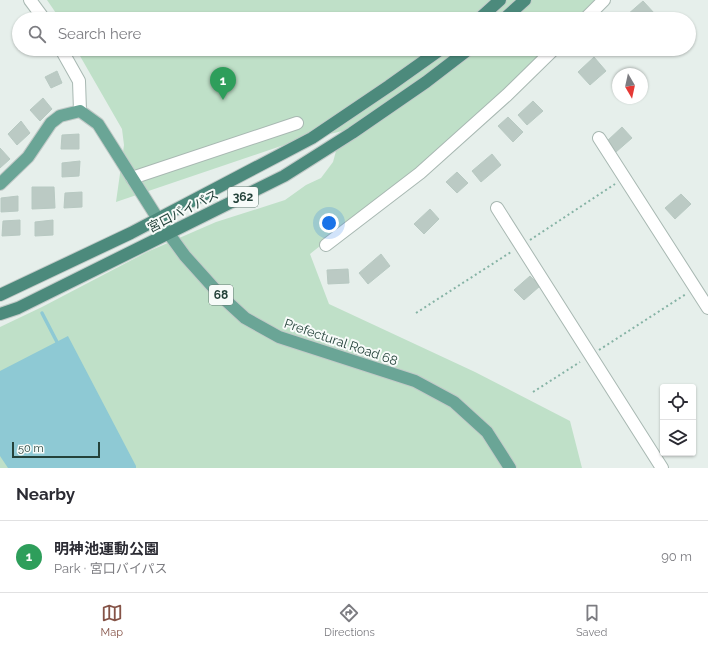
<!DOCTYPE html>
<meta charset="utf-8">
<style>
body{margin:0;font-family:Raleway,"Noto Sans JP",sans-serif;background:#f2f2f3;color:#2b2b33}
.controls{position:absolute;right:12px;bottom:12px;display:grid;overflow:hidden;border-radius:4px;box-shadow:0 1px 3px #0004}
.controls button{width:36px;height:36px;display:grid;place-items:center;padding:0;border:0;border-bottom:1px solid #e1e1e2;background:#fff;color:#2b2b33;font:20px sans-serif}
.compass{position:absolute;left:612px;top:68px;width:36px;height:36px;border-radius:50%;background:#fff;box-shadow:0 1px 3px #0004;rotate:171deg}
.scale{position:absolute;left:12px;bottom:10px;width:88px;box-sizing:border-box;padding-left:4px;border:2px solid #24423a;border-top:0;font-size:11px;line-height:14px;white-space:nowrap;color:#24423a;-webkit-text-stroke:3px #f7fbf9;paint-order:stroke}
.you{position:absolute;left:329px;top:223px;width:14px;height:14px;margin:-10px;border:3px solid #fff;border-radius:50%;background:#1a73e8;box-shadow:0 0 0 6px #1a73e833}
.badge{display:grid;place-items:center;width:26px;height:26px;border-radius:50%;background:#855347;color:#fff;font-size:13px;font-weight:700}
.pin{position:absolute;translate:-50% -33px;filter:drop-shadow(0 1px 2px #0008)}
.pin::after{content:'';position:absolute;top:21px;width:14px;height:12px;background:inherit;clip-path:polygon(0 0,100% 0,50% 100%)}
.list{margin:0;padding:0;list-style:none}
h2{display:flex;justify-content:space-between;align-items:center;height:52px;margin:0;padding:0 16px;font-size:17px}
h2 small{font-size:13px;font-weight:400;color:#7c7c81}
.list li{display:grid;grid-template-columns:26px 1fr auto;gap:12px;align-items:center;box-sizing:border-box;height:72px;padding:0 16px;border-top:1px solid #e1e1e2}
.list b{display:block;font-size:15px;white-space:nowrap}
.list p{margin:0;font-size:13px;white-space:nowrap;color:#7c7c81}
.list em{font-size:13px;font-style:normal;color:#7c7c81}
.icon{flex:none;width:22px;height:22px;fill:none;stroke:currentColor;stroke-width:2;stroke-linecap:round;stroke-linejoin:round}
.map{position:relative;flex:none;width:708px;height:468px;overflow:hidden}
.search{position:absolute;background:#fff;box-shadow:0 1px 3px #0004;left:12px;right:12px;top:12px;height:44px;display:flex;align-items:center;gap:10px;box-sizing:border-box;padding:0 14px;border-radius:22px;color:#7c7c81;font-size:15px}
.sheet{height:124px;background:#fff}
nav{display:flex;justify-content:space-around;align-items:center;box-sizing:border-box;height:56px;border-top:1px solid #e1e1e2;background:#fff;font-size:11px;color:#7c7c81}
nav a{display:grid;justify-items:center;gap:2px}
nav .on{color:#855347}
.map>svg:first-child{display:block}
</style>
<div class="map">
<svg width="708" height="468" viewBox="0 0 708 468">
<rect width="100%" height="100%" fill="#e6efeb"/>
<g fill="#bfe0c8">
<path d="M47,0H597L579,19H60Z"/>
<path d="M76,49H550L507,95L310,254L329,304L475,372L570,421L582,468H0V327L42,307L147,252L216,222L285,200L306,185L321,178L333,162L339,140L379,122L281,146L116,202L124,145L122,129Z"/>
</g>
<path fill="#8ec9d4" d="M68,336L136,466V468H8L0,456V371Z"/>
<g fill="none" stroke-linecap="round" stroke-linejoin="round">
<path stroke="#8ec9d4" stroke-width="3.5" d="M42,313L57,342"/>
</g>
<g fill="#bbcac4" stroke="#b8c9c2">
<path d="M643,1L655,14L650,19H630L627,15Z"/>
<path d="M594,57L606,71L590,85L578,72Z"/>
<path d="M57,71L62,83L51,88L45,77Z"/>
<path d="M43,98L52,109L40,121L30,110Z"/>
<path d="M533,101L543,111L527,125L518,115Z"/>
<path d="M508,117L523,132L513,142L498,126Z"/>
<path d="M21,121L30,133L17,145L8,134Z"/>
<path d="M622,127L632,138L616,152L606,142Z"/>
<path d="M79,134V149H61L62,135Z"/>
<path d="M0,148L10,159L0,168Z"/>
<path d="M492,154L501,165L481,182L472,171Z"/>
<path d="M80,161L79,176L62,177V163Z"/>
<path d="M457,172L468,183L457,193L446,182Z"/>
<path d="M32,187H54L55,208L32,209Z"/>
<path d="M82,192V207L64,208L65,193Z"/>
<path d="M681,194L691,204L675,219L665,208Z"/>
<path d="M18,196V211L1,212V198Z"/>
<path d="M430,209L439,219L424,234L414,224Z"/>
<path d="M20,220V235L2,236L3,221Z"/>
<path d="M53,220V235L35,236V222Z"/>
<path d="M381,254L390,266L368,284L359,273Z"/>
<path d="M348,269L349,283L328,284L327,270Z"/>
<path d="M530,276L540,286L524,300L514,290Z"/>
</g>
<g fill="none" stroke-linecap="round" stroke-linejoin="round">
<g stroke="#a8b8b2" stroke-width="14">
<g id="minor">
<path d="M30,0L44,19"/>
<path d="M585,19L604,0"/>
<path d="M61,49L79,81L80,111"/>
<path d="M599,138L708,308"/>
<path d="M132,178L297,123"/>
<path d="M497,208L662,468"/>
<path d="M326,245L420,173L507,95L554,49"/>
</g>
</g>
<g stroke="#c2cac8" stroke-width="14">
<path id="primary" d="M0,184L28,157L51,123L60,116L80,111L98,124L158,219L185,256L221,296L245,318L279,337L415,381L454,402L487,432L510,468"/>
</g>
<g stroke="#c2cac8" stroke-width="14">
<g id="trunk">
<path d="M479,19L500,0"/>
<path d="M504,19L525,0"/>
<path d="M0,295L131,233L312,138L389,86L441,49"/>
<path d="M0,314L18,308L284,176L352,133L426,82L469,49"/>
</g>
</g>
<g stroke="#86b3a5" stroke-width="2" stroke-dasharray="2 3" stroke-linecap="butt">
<path d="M530,240L615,184"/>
<path d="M416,313L511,252"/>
<path d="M599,350L686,294"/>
<path d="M533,392L580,362"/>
</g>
<use href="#minor" stroke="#fff" stroke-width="12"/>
<use href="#primary" stroke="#6aa596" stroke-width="12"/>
<use href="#trunk" stroke="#4c8a7c" stroke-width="12"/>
</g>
<g text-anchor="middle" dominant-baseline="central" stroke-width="4" stroke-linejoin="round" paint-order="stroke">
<g fill="#f7fbf9" stroke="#637a73" stroke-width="1">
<rect x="228" y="187" width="30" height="20" rx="3"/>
<rect x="209" y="285" width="24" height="20" rx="3"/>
</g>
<g font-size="12" font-weight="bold" fill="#24423a">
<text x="243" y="197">362</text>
<text x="221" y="295">68</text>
</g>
<g font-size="13" fill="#24423a" stroke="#f7fbf9">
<text transform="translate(183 211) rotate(-27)">宮口バイパス</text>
<text transform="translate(341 342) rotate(19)">Prefectural Road 68</text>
</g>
</g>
</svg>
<div class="controls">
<button><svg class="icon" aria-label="locate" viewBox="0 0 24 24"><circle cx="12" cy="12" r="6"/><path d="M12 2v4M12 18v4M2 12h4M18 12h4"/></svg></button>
<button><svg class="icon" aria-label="layers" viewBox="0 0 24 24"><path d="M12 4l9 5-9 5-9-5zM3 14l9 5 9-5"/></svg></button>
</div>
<svg class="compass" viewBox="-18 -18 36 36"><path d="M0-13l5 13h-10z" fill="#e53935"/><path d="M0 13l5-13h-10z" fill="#7c7c81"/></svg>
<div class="scale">50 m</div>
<div class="you"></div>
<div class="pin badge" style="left:223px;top:100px;background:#2e9e5b">1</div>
<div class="search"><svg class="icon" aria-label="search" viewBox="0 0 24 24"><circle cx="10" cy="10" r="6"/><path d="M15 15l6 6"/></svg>Search here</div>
</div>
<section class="sheet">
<h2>Nearby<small></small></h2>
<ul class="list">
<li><span class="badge" style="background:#2e9e5b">1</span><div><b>明神池運動公園</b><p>Park · 宮口バイパス</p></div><em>90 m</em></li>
</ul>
</section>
<nav>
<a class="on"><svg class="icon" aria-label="map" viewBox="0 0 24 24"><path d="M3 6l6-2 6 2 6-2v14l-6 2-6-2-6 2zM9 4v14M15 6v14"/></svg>Map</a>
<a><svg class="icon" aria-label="directions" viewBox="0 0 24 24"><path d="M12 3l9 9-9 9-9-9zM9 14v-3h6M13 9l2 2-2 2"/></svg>Directions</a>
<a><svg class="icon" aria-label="saved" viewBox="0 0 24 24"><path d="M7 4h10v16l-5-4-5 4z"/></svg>Saved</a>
</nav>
